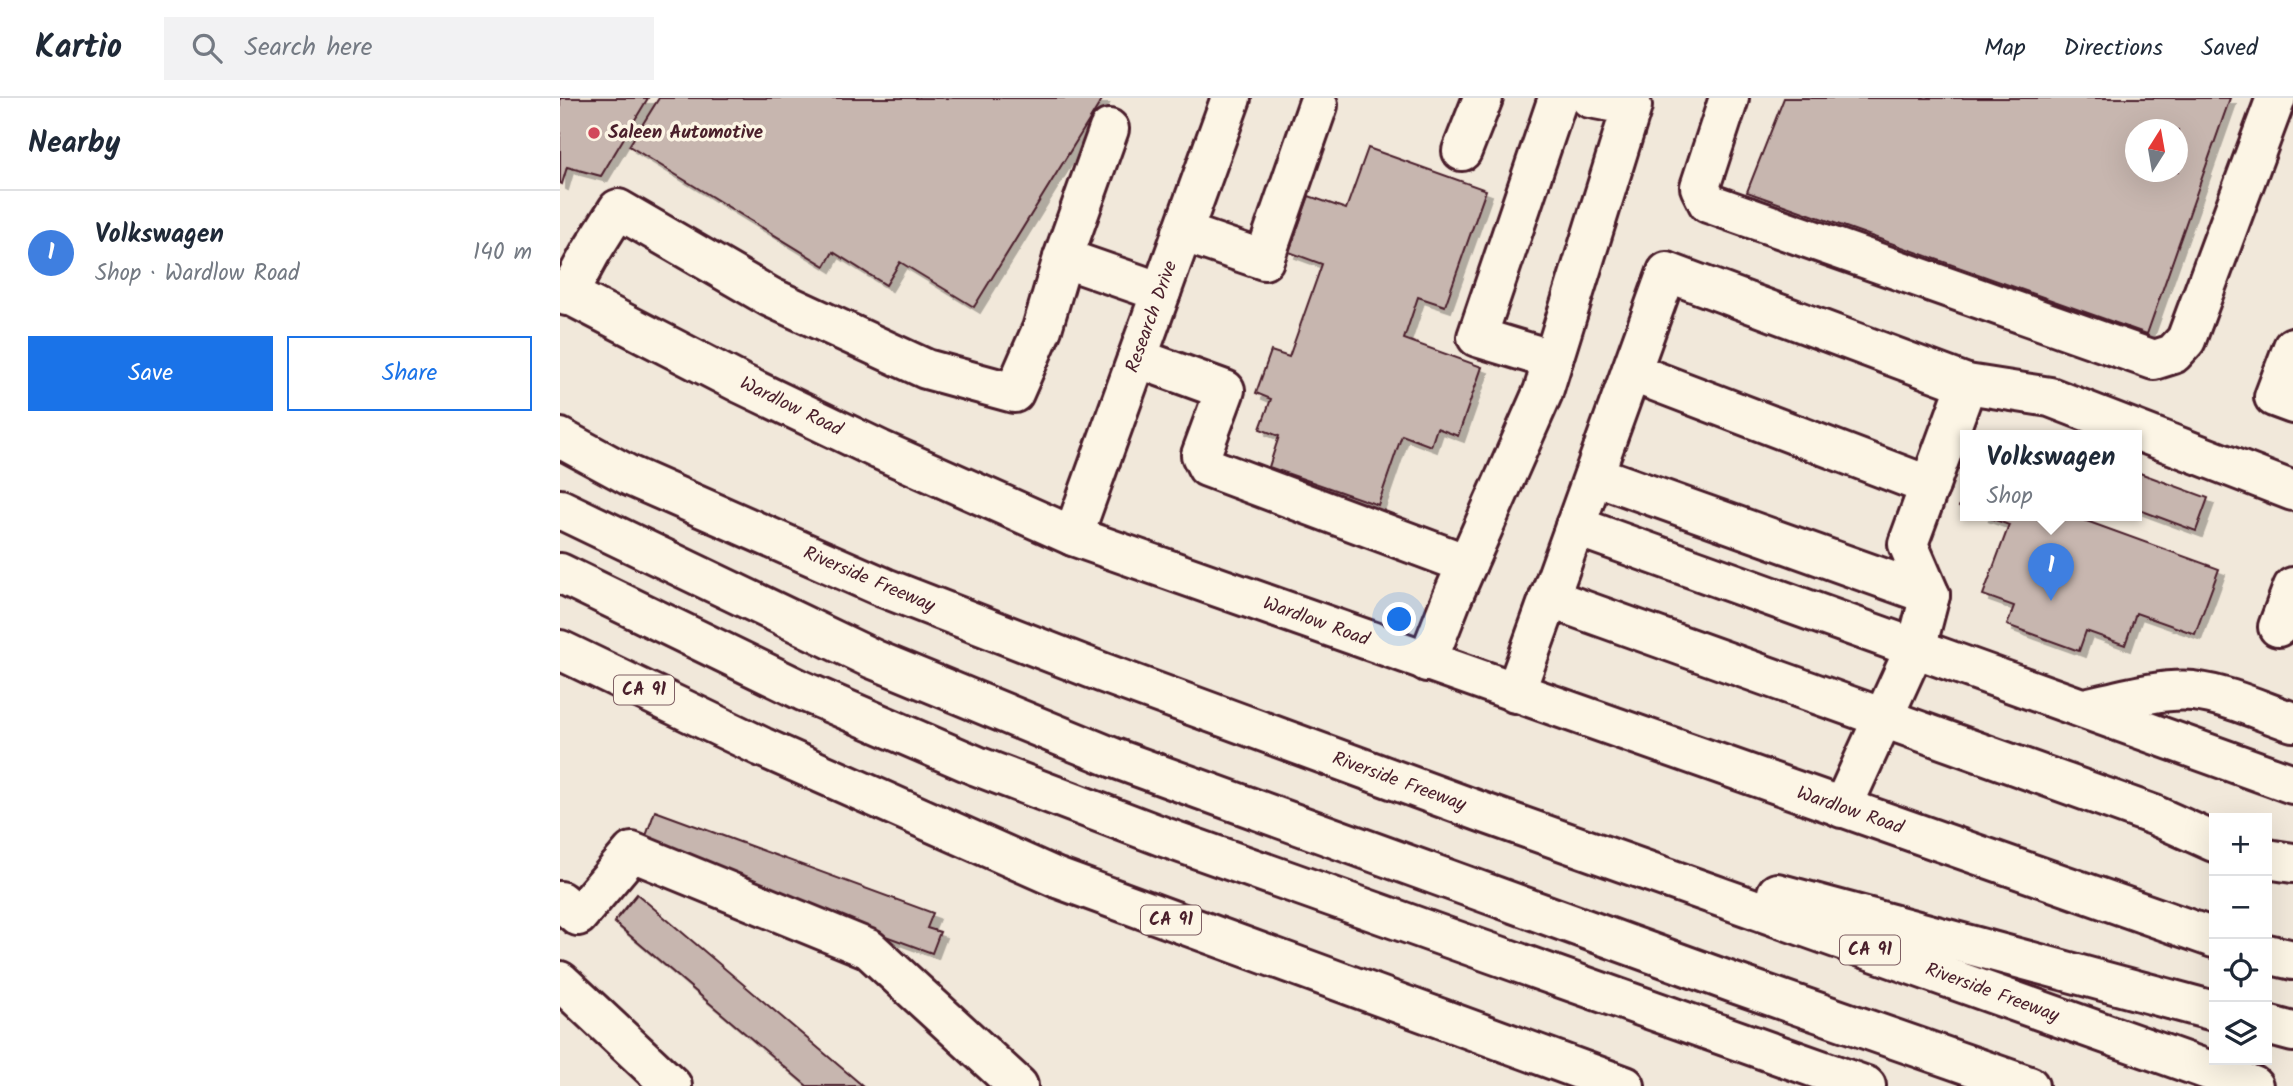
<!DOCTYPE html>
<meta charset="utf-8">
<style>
body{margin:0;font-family:Kalam,sans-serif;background:#f2f2f3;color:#1f2937}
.controls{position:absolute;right:21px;bottom:21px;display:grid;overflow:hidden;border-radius:0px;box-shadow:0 7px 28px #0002}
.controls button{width:63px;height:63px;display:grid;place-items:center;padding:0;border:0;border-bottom:2px solid #e0e1e3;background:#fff;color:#1f2937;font:35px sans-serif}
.compass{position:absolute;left:1565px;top:21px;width:63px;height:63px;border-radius:50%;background:#fff;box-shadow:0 7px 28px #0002;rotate:11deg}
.you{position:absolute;left:840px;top:522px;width:24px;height:24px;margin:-18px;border:5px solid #fff;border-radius:50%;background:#1a73e8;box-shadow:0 0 0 10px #1a73e833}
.badge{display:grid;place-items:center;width:46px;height:46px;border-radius:50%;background:#1a73e8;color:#fff;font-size:23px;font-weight:700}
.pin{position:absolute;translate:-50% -58px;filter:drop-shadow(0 2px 4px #0008)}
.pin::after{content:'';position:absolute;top:37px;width:24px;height:21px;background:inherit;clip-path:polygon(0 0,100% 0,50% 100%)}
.popup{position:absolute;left:1400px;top:332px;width:182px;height:91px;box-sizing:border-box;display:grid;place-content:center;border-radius:0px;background:#fff;filter:drop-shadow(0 2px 5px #0005);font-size:23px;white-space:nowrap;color:#747a83}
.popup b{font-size:26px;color:#1f2937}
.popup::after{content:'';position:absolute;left:50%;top:100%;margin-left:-14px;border:14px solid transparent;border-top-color:#fff}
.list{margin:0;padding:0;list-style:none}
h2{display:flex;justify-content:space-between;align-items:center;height:91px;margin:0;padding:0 28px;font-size:30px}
h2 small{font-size:23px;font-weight:400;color:#747a83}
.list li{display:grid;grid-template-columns:46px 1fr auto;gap:21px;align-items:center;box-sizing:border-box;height:126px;padding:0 28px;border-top:2px solid #e0e1e3}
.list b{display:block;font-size:26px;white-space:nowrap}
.list p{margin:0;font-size:23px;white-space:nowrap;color:#747a83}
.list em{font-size:23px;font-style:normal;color:#747a83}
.actions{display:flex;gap:14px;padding:21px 28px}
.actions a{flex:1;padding:16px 0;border:2px solid #1a73e8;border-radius:0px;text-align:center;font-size:24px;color:#1a73e8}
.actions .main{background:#1a73e8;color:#fff}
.icon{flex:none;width:38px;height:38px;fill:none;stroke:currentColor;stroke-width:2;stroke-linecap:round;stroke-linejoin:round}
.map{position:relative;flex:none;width:1733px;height:988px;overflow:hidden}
header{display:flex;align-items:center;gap:42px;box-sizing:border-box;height:98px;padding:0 35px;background:#fff;border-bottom:2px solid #e0e1e3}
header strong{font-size:33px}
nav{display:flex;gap:38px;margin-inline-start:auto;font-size:24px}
.search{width:490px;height:63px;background:#f2f2f3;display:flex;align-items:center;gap:18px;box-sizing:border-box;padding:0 24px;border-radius:0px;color:#747a83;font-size:26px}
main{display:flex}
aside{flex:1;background:#fff}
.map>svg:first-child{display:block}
</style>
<header>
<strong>Kartio</strong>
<div class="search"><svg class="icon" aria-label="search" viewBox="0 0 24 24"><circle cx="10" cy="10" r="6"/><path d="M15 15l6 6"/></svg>Search here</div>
<nav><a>Map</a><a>Directions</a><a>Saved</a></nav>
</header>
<main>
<aside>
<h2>Nearby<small></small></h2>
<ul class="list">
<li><span class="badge" style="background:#3f7fe0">1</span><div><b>Volkswagen</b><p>Shop · Wardlow Road</p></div><em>140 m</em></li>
</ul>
<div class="actions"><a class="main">Save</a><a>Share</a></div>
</aside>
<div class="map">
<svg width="1733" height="988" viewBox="0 0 1733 988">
<defs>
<filter id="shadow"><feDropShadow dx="6" dy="6" stdDeviation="0" flood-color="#0004"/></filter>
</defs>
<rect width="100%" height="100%" fill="#f1e8da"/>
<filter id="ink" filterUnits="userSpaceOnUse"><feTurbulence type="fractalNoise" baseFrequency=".0143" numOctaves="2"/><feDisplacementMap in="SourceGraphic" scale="14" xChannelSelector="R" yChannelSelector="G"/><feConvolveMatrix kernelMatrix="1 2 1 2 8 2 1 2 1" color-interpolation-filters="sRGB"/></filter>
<g filter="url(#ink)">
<g fill="#c7b6af" stroke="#4a1f2b" stroke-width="2" fill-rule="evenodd" filter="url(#shadow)">
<path d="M0,0H88L41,78L7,69L2,86L0,85Z"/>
<path d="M99,0H543L414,209L340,164L326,187L273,154L265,168L69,48Z"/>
<path d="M1224,0H1670L1587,236L1187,94ZM1576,32H1618V74H1576Z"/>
<path d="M808,50L926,92L885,208L858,199L844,241L922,269L898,338L877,330L871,348L842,337L818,407L709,369L719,338L700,331L711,301L696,295L711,253L729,259L762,166L729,154L749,98L786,111Z"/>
<path d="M1577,374L1648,400L1636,433L1577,411Z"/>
<path d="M1405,393V412L1399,409Z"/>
<path d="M1422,417H1510L1659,471L1635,536L1576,515L1565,547L1526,533L1519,553L1447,527L1454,508L1423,497L1449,427Z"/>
<path d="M95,713L373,815L367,830L380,834L372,855L82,749Z"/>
<path d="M77,796L303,988H247L54,824Z"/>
</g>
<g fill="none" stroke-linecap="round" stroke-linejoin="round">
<g stroke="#4a1f2b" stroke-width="44">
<g id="minor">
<path d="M1169,0L1140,89L1148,105L1594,262L1613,256L1626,242L1716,0"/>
<path d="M902,53L923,0"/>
<path d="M622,134L704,162L758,7"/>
<path d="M503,160L601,194"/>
<path d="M0,192L182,286L320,352L513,438L1654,840"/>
<path d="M7,198L31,154L58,111L210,199L366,271L454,295L482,231L503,160L549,31"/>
<path d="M1733,249L1714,299L1733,306"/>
<path d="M577,260L665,292L641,357L647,369L907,466"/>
<path d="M993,262L917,239L998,0"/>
<path d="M1071,274L1370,388"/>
<path d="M1407,286L1490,299L1733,393"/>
<path d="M1034,377L1370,497"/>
<path d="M1015,428L1733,686"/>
<path d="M513,438L671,0"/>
<path d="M989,500L1594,717L1654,744"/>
<path d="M1718,529L1733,489"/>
<path d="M867,564L892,500L983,294L1072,8L1030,0"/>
<path d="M955,595L1107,174L1407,286L1348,446L1370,497L1358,543L1282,710"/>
<path d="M1525,610C1557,603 1600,590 1633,593C1667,597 1701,613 1733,624"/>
<path d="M1707,761L1733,765"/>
<path d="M0,803L18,818L72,754L309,851L458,988"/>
<path d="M1707,856L1733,862"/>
<path d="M0,883L112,988"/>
</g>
</g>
<g stroke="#4a1f2b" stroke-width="44">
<g id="highway">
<path d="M0,340L70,378L325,490L541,574L927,716L1693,988"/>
<path d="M0,411L313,561L554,660L1174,885L1469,988"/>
<path d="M0,475L243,593L417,668L604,739L1306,988"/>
<path d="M0,552L202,649L497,780L1065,988"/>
<path d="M1217,795L1654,913"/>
<path d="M1707,927L1733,934"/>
</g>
</g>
<use href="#minor" stroke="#fcf5e5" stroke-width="38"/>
<use href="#highway" stroke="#fcf5e5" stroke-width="38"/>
</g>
</g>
<circle fill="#d1495b" stroke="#fcf5e5" stroke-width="2.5" cx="34" cy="35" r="7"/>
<g text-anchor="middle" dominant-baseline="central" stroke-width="7" stroke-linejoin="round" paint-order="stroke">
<g fill="#fcf5e5" stroke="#7f5f63" stroke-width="2">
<rect x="54" y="577.5" width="60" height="29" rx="5"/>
<rect x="581" y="807.5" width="60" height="29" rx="5"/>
<rect x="1280" y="837.5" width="60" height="29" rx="5"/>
</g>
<g font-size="18" font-weight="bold" fill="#4a1f2b">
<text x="84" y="592">CA 91</text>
<text x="611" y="822">CA 91</text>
<text x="1310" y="852">CA 91</text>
</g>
<g font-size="19" font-weight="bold" fill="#4a1f2b" stroke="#fcf5e5" text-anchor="start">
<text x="48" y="35">Saleen Automotive</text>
</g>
<g font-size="19" fill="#4a1f2b" stroke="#fcf5e5">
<text transform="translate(592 219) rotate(-70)">Research Drive</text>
<text transform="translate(231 309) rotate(26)">Wardlow Road</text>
<text transform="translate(309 482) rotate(23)">Riverside Freeway</text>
<text transform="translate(756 524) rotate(20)">Wardlow Road</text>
<text transform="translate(839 684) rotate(20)">Riverside Freeway</text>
<text transform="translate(1290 713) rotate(19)">Wardlow Road</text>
<text transform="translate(1432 895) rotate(20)">Riverside Freeway</text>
</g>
</g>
</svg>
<div class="controls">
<button>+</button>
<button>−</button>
<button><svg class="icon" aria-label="locate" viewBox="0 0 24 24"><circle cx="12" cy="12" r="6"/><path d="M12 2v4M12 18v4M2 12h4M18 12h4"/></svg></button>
<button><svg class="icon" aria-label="layers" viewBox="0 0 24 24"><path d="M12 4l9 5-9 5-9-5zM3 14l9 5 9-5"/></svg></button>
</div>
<svg class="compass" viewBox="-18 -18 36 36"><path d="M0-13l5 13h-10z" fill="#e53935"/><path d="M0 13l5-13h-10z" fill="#747a83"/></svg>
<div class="you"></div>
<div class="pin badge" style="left:1491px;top:503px;background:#3f7fe0">1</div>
<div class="popup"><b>Volkswagen</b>Shop</div>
</div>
</main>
